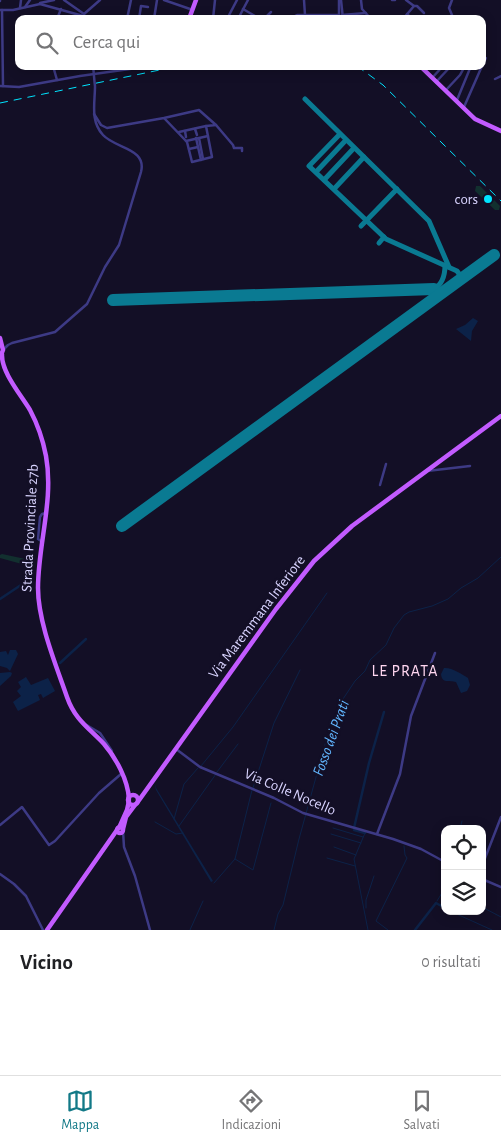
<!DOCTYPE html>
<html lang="it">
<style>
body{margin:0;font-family:"Alegreya Sans",sans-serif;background:#f2f2f2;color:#202124}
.controls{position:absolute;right:15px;bottom:15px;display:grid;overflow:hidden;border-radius:10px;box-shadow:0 2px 12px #0003}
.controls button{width:45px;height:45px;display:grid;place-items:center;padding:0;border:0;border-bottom:1px solid #e0e0e0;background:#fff;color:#202124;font:25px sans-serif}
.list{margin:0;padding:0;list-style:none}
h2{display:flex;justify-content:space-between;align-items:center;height:65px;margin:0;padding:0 20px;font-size:21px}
h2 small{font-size:16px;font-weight:400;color:#757577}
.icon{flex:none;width:28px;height:28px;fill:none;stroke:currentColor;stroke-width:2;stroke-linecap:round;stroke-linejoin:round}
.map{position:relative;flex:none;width:501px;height:930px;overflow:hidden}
.search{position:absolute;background:#fff;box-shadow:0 2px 12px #0003;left:15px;right:15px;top:15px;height:55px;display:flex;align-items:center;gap:12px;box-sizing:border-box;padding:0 18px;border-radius:10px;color:#757577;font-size:19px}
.sheet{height:145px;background:#fff}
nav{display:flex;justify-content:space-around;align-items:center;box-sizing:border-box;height:70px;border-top:1px solid #e0e0e0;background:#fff;font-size:14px;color:#757577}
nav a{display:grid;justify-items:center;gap:2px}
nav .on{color:#127987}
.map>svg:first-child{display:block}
</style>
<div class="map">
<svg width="501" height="930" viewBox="0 0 501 930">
<rect width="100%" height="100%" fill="#130f26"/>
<g fill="#12302f">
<path d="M476,186H480L500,206L499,210H495L475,191Z"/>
<path d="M2,554L35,561L33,576L30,577L29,566L0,558V555Z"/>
</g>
<g fill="#0c2248">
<path d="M473,318L478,321L472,331L471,341L456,329L465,325Z"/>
<path d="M10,650H16L18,654L10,671L7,668L0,666V652L6,651L8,655Z"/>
<path d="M444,668C451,667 462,674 468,678L470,685L467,691L461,693L456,682C449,680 442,684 441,674Z"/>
<path d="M10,672L12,673L11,676L0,686V673Z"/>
<path d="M26,677L31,685L48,678L55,691L43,698L41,694L38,695L40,700L18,711L13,702L21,696L17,691L21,687L18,682Z"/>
<path d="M154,781L156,788L213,881L211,882L156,790Z"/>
</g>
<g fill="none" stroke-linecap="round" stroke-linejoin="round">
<g stroke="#0c2248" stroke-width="1">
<path d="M201,766L233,727L327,593"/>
<path d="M217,772L238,744"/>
<path d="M253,788L274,723L300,670"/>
<path d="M174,819L184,784L198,768"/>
<path d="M155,822L176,834L183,833"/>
<path d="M179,826L216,774"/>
<path d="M333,828L363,837"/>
<path d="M460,829L462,821"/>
<path d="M365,833L354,859L368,930"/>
<path d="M331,834L361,843"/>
<path d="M334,847L356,855"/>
<path d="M327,858L355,866"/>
<path d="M235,859L253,870L271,803"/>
<path d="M214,883L235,859L252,790"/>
<path d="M437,901L445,888"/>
<path d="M482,907L501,917"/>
<path d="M366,908V900L374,876"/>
<path d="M450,911L492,930"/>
<path d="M190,930L203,901"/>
<path d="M274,930L278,914L283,905L299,839L313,788L326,741L341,702L355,681L365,671L370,660L386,645L394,628L404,615L409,612L432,606L448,599L461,588L478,578L501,557"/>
<path d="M388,930L376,921L407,858L405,855L404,846"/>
</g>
<g stroke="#0c2248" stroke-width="2.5">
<path d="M0,599L33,577"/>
<path d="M60,663L86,639"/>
<path d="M354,828L369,763L384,712"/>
<path d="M354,830L365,833"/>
<path d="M415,930L436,903L445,908"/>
</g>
<g stroke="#0a7a92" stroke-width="5">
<path d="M305,99L429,221L449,267"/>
<path d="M340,134L309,166L386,239L457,271L462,278"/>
<path d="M316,172L346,140"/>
<path d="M324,180L354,148"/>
<path d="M334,189L364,157"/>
<path d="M361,226L397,189"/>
<path d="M379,243L384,237"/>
<path d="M434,289C443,284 445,275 445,265"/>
</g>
<g stroke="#0a7a92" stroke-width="12">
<path d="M113,300L434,289"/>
<path d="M122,526L494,255"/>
</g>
<g stroke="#3d3a85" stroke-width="2.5">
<path d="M64,0L84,14"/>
<path d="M164,0L193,10"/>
<path d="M304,0L305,15"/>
<path d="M341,0L343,19"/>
<path d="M361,0L362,9L371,19"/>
<path d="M392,0H395"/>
<path d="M0,1V0"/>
<path d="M40,3L54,0"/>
<path d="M414,6H417L424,13"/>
<path d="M25,7L30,0"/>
<path d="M20,8L21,0"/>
<path d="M243,9L255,16V19"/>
<path d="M0,10H13L40,4L94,19"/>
<path d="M2,10L3,86"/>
<path d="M84,14L100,0"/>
<path d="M407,14L412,19"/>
<path d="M342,15L366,13"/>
<path d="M452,15L449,8L452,0"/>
<path d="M57,19L61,9"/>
<path d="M127,19L131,0"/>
<path d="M139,19L141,6L148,7"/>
<path d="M154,19L157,0"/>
<path d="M213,19L215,0"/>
<path d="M227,19L237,0"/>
<path d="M238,19L248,0"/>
<path d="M264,19L271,12"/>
<path d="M289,19L297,15H339"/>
<path d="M338,19L339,15V0"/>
<path d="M403,19L414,6L406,0"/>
<path d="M53,66L57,80"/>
<path d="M482,66L486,58"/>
<path d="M432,78L443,66"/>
<path d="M495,79L501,76"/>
<path d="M436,82L451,66"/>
<path d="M0,86L19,87L80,76L151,66"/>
<path d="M446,90L460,75L465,66"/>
<path d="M457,100L471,66"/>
<path d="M464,107L482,66"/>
<path d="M94,114L101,125L107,128L164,118L187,142L192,162L212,157L206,126L216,125L199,110L164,118"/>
<path d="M216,125L233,145L234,148H242V151"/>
<path d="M195,129L197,135"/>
<path d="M185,131L186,137"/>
<path d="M179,132L206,126"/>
<path d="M196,138L201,160"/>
<path d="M199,138L203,159"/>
<path d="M186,141L208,136"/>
<path d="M189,149L198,147"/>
<path d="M3,350L8,345L12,343L55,332L87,304L105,267L119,245L141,172C147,148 116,149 103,135C90,121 95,103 95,86C94,79 94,73 93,66"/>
<path d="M427,471L470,466"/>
<path d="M380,485L386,464"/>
<path d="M41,541L38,539L40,517L42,514L46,513"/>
<path d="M85,724L100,733L112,751"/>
<path d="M176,749L200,767L274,798L303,813L393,839L421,849L445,862"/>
<path d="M0,825L22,807L49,845L55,841L99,793L121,774"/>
<path d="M123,831L124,847L135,876L150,930"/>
<path d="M377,834L400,774L411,716L435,653"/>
<path d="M482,866L501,817"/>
<path d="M0,874L14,884L26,896L43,930"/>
<path d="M482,879L501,887"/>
</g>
<g stroke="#c25bff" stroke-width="4.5">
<path d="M189,19L196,0"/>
<path d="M420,66L475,119L501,131"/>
<path d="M0,338L3,350L1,355"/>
<path d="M2,354C1,372 21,395 30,410C38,425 43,440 46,456C54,500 38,544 38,588C38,622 56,665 67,697C75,720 89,728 104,744C116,758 128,780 129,799"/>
<circle cx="133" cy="800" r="5"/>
<path d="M137,803L276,609L314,561L352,526L501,416"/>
<circle cx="120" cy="830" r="3"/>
<path d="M119,828L127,810L129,801"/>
<path d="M123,829L126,817L135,805"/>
<path d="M47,930L117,830"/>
</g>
<g stroke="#00e5ff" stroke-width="1" stroke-dasharray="8 6" stroke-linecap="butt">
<path d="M357,66L383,85L501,201"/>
<path d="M0,103L179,66"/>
</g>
</g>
<circle fill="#00e5ff" stroke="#130f26" stroke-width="2" cx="488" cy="199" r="5"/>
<g text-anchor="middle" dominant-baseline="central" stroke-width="5" stroke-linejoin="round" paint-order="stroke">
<g font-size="15" fill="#d9d4ff" stroke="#130f26" text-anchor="end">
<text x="478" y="199">cors</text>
</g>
<g font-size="15" fill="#d9d4ff" stroke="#130f26">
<text transform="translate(30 528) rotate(-87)">Strada Provinciale 27b</text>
<text transform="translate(257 617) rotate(-53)">Via Maremmana Inferiore</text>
<text transform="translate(290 792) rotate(23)">Via Colle Nocello</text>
</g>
<g font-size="16" letter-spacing="1" fill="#ffd6f0" stroke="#130f26">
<text x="405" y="671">LE PRATA</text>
</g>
<g font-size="16" font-style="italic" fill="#62b6ff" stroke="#130f26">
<text transform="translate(331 738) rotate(-70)">Fosso dei Prati</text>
</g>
</g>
</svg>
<div class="controls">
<button><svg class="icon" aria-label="locate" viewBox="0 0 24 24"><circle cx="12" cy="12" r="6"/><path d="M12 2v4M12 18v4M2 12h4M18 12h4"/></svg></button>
<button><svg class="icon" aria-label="layers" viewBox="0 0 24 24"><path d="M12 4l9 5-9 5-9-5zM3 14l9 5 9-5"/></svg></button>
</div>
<div class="search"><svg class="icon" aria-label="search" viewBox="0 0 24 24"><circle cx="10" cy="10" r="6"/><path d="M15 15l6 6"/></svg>Cerca qui</div>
</div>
<section class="sheet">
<h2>Vicino<small>0 risultati</small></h2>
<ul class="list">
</ul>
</section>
<nav>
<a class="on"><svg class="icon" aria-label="map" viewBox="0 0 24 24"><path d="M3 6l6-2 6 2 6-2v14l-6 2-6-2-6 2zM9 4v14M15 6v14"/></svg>Mappa</a>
<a><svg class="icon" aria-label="directions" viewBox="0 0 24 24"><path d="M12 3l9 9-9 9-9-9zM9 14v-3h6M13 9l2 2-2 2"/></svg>Indicazioni</a>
<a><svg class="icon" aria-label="saved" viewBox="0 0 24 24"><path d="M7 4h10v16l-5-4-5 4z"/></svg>Salvati</a>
</nav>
